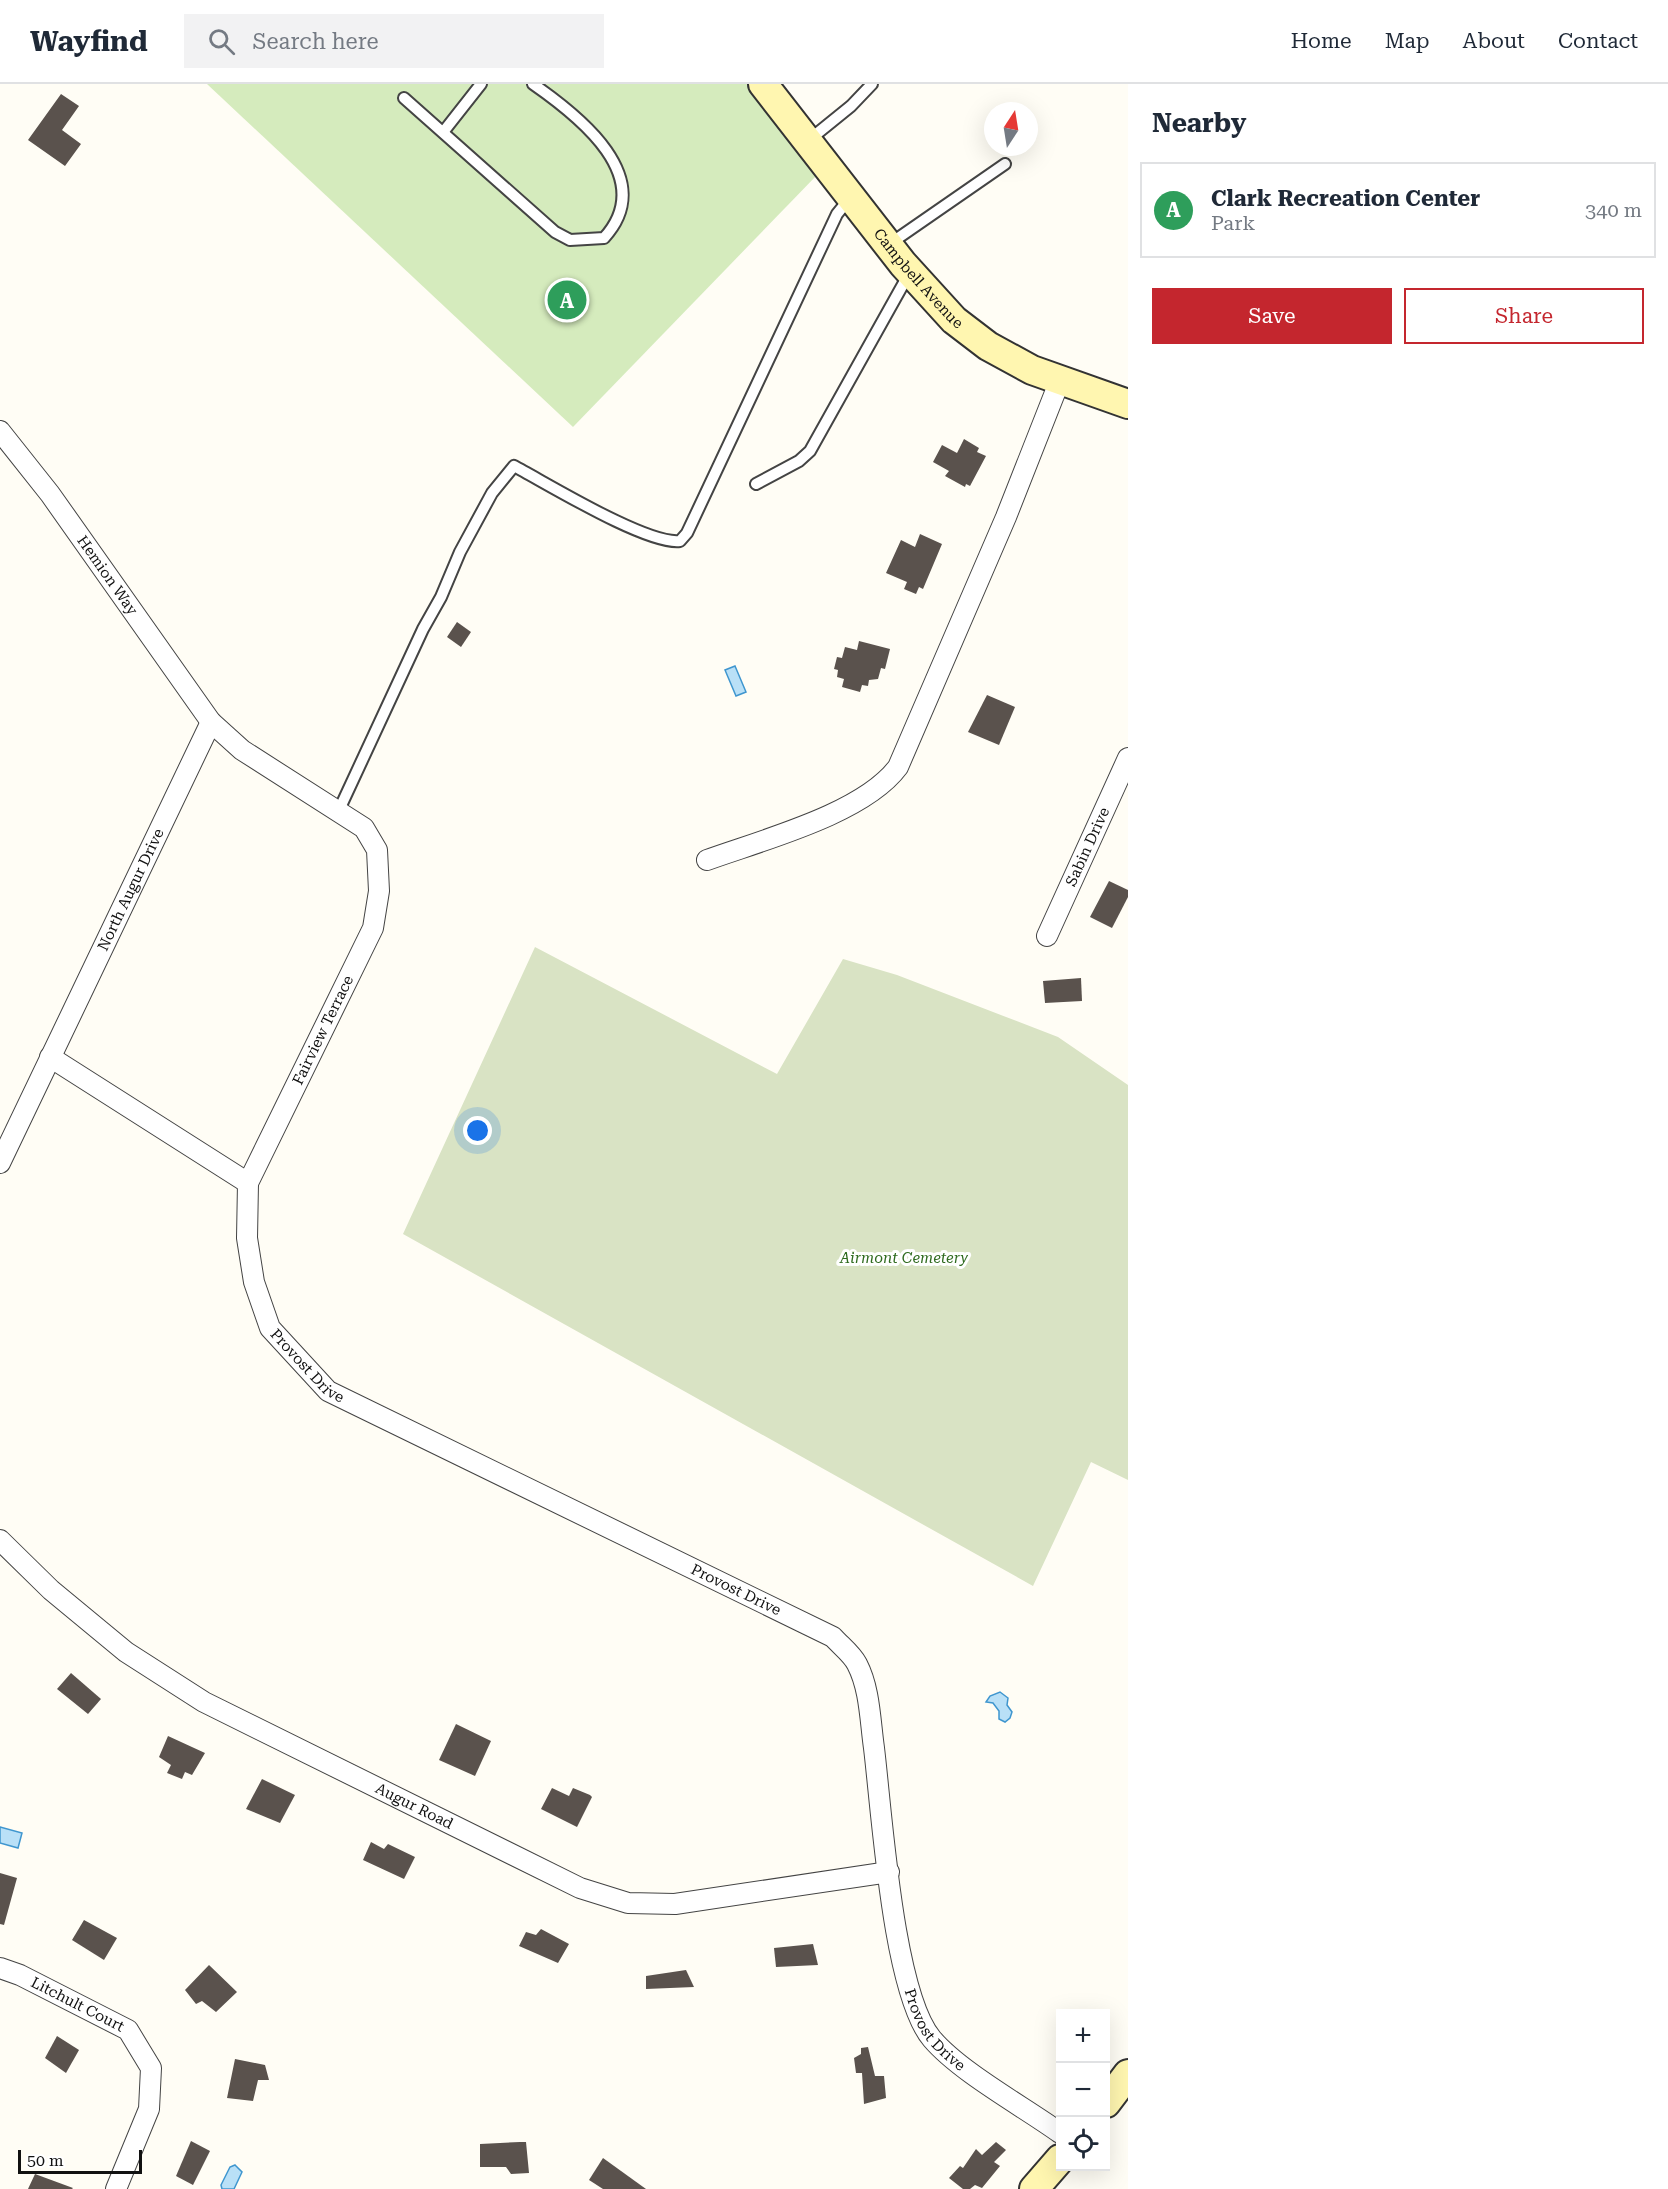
<!DOCTYPE html>
<meta charset="utf-8">
<style>
body{margin:0;font-family:"Roboto Serif",serif;background:#f2f2f3;color:#1f2937}
.controls{position:absolute;right:18px;bottom:18px;display:grid;overflow:hidden;border-radius:0px;box-shadow:0 6px 24px #0002}
.controls button{width:54px;height:54px;display:grid;place-items:center;padding:0;border:0;border-bottom:2px solid #e0e1e3;background:#fff;color:#1f2937;font:30px sans-serif}
.compass{position:absolute;left:984px;top:18px;width:54px;height:54px;border-radius:50%;background:#fff;box-shadow:0 6px 24px #0002;rotate:12deg}
.scale{position:absolute;left:18px;bottom:15px;width:124px;box-sizing:border-box;padding-left:6px;border:3px solid #111;border-top:0;font-size:16px;line-height:21px;white-space:nowrap;color:#111;-webkit-text-stroke:4px #fff;paint-order:stroke}
.you{position:absolute;left:478px;top:1047px;width:21px;height:21px;margin:-15px;border:4px solid #fff;border-radius:50%;background:#1a73e8;box-shadow:0 0 0 9px #1a73e833}
.badge{display:grid;place-items:center;width:39px;height:39px;border-radius:50%;background:#c4262e;color:#fff;font-size:20px;font-weight:700}
.pin{position:absolute;translate:-50% -50%;border:3px solid #fff;box-shadow:0 2px 6px #0006}
.list{margin:0;padding:0;list-style:none}
h2{display:flex;justify-content:space-between;align-items:center;height:78px;margin:0;padding:0 24px;font-size:26px}
h2 small{font-size:20px;font-weight:400;color:#747a83}
.list li{display:grid;grid-template-columns:39px 1fr auto;gap:18px;align-items:center;box-sizing:border-box;height:96px;margin:0 12px 12px;padding:0 12px;border:2px solid #e0e1e3;border-radius:0px}
.list b{display:block;font-size:22px;white-space:nowrap}
.list p{margin:0;font-size:20px;white-space:nowrap;color:#747a83}
.list em{font-size:20px;font-style:normal;color:#747a83}
.actions{display:flex;gap:12px;padding:18px 24px}
.actions a{flex:1;padding:14px 0;border:2px solid #c4262e;border-radius:0px;text-align:center;font-size:21px;color:#c4262e}
.actions .main{background:#c4262e;color:#fff}
.icon{flex:none;width:33px;height:33px;fill:none;stroke:currentColor;stroke-width:2;stroke-linecap:round;stroke-linejoin:round}
.map{position:relative;flex:none;width:1128px;height:2105px;overflow:hidden}
header{display:flex;align-items:center;gap:36px;box-sizing:border-box;height:84px;padding:0 30px;background:#fff;border-bottom:2px solid #e0e1e3}
header strong{font-size:28px}
nav{display:flex;gap:33px;margin-inline-start:auto;font-size:21px}
.search{width:420px;height:54px;background:#f2f2f3;display:flex;align-items:center;gap:15px;box-sizing:border-box;padding:0 21px;border-radius:0px;color:#747a83;font-size:22px}
main{display:flex}
aside{flex:1;background:#fff}
.map>svg:first-child{display:block}
</style>
<header>
<strong>Wayfind</strong>
<div class="search"><svg class="icon" aria-label="search" viewBox="0 0 24 24"><circle cx="10" cy="10" r="6"/><path d="M15 15l6 6"/></svg>Search here</div>
<nav><a>Home</a><a>Map</a><a>About</a><a>Contact</a></nav>
</header>
<main>
<div class="map">
<svg width="1128" height="2105" viewBox="0 0 1128 2105">
<rect width="100%" height="100%" fill="#fffdf5"/>
<path fill="#d5ebbd" d="M207,0H750L818,90L573,343Z"/>
<path fill="#d9e3c4" d="M535,863L777,990L843,875L897,891L1058,953L1128,1001V1396L1091,1378L1033,1502L403,1150Z"/>
<g fill="#b9e0f7" stroke="#3f96cf" stroke-width="1.5">
<path d="M735,582L746,608L736,612L725,586Z"/>
<path d="M1000,1608L1008,1614L1007,1621L1012,1628L1010,1634L1005,1638L999,1635V1627L993,1619L986,1618L990,1612Z"/>
<path d="M0,1743L22,1749L18,1764L0,1759Z"/>
<path d="M235,2081L242,2088L234,2105H222L221,2101L230,2083Z"/>
</g>
<g fill="#5a524d">
<path d="M61,10L79,22L62,46L81,60L65,82L28,56Z"/>
<path d="M964,355L979,364L977,368L986,372L970,402L966,400L965,403L945,392L949,387L933,378L942,361L957,369Z"/>
<path d="M920,450L942,460L923,505L919,503L916,510L904,505L907,498L886,489L901,456L915,463Z"/>
<path d="M457,538L471,548L461,563L447,553Z"/>
<path d="M859,557L890,565L885,585L881,584L878,595L869,596L868,602L862,601L860,608L842,603L844,595L837,593L838,586L834,585L837,573L842,574L845,563L857,566Z"/>
<path d="M987,611L1015,623L999,661L968,648Z"/>
<path d="M1109,797L1128,806V813L1112,844L1090,833Z"/>
<path d="M1081,894L1082,917L1045,919L1043,897Z"/>
<path d="M71,1589L101,1615L88,1630L57,1605Z"/>
<path d="M456,1640L491,1657L475,1692L439,1676Z"/>
<path d="M168,1652L205,1669L192,1691L185,1688L182,1695L167,1689L171,1681L159,1673Z"/>
<path d="M262,1695L295,1711L280,1739L246,1725Z"/>
<path d="M552,1704L569,1712L573,1704L590,1711L592,1713L577,1743L541,1725Z"/>
<path d="M371,1758L384,1765L388,1760L415,1773L404,1795L363,1776Z"/>
<path d="M0,1789L17,1794L4,1841L0,1840Z"/>
<path d="M84,1836L117,1854L104,1876L72,1856Z"/>
<path d="M541,1845L569,1860L558,1879L519,1862L526,1848L536,1851Z"/>
<path d="M813,1860L818,1881L776,1883L774,1864Z"/>
<path d="M209,1881L237,1908L216,1928L202,1917L196,1920L185,1906Z"/>
<path d="M686,1886L694,1903L646,1905V1892Z"/>
<path d="M57,1952L79,1966L66,1989L45,1974Z"/>
<path d="M868,1963L875,1992H884L886,2014L864,2020L862,1989H856L854,1974L861,1970V1964Z"/>
<path d="M235,1975L265,1981L269,1996H258L253,2017L227,2014Z"/>
<path d="M191,2057L210,2067L193,2101L176,2092Z"/>
<path d="M520,2058H526L529,2089L511,2090L506,2083H480V2060Z"/>
<path d="M996,2058L1006,2066L994,2078L1000,2082L982,2104L975,2101L970,2105H963L949,2094L960,2082L963,2084L976,2065L982,2071Z"/>
<path d="M603,2074L646,2105H603L589,2096Z"/>
<path d="M35,2090L73,2104L72,2105H28Z"/>
</g>
<g fill="none" stroke-linecap="round" stroke-linejoin="round">
<g stroke="#444" stroke-width="14">
<g id="lane">
<path d="M404,14L555,148L570,156L604,154C659,94 579,32 533,0"/>
<path d="M444,47L481,0"/>
<path d="M809,56L851,22L872,0"/>
<path d="M888,161L1005,80"/>
<path d="M756,400L799,377L810,367L910,188"/>
<path d="M339,726L423,545L441,513L460,468L492,409L514,382C548,400 647,461 680,457L687,449L837,130L850,114"/>
</g>
</g>
<g stroke="#444" stroke-width="22">
<g id="street">
<path id="s1" d="M0,347L50,410L211,638L242,666L364,744L377,766L379,807L373,844L248,1099L247,1154L254,1198L270,1244L328,1307L833,1553C840,1561 852,1570 857,1580C870,1605 870,1636 874,1664C882,1730 893,1909 932,1955C960,1988 1024,2023 1060,2049"/>
<path d="M707,776C762,756 863,730 898,683L1006,433L1060,296"/>
<path id="s2" d="M1047,852L1128,674"/>
<path d="M50,973L248,1099"/>
<path id="s3" d="M0,1079L211,638"/>
<path id="s4" d="M0,1456L51,1506L126,1568L204,1618L580,1804L628,1819L675,1820L889,1788"/>
<path id="s5" d="M0,1884L20,1891L128,1946L151,1984L149,2025L116,2105"/>
</g>
</g>
<g stroke="#333" stroke-width="32">
<g id="secondary">
<path id="s6" d="M763,0L903,180L954,236L988,262L1032,286L1128,320"/>
<path d="M1106,2019L1128,1990"/>
<path d="M1034,2105L1060,2075"/>
</g>
</g>
<use href="#lane" stroke="#fff" stroke-width="10"/>
<use href="#street" stroke="#fff" stroke-width="20"/>
<use href="#secondary" stroke="#fff6b0" stroke-width="28"/>
</g>
<g text-anchor="middle" dominant-baseline="central" stroke-width="6" stroke-linejoin="round" paint-order="stroke">
<g font-size="15" fill="#111" stroke="#fff">
<text stroke="none"><textPath href="#s6" startOffset="249">Campbell Avenue</textPath></text>
<text stroke="none"><textPath href="#s1" startOffset="180">Hemion Way</textPath></text>
<text stroke="none"><textPath href="#s2" startOffset="98">Sabin Drive</textPath></text>
<text stroke="none"><textPath href="#s3" startOffset="303">North Augur Drive</textPath></text>
<text transform="translate(323 946) rotate(-64)">Fairview Terrace</text>
<text stroke="none"><textPath href="#s1" startOffset="1136">Provost Drive</textPath></text>
<text stroke="none"><textPath href="#s1" startOffset="1622">Provost Drive</textPath></text>
<text stroke="none"><textPath href="#s4" startOffset="496">Augur Road</textPath></text>
<text stroke="none"><textPath href="#s5" startOffset="86">Litchult Court</textPath></text>
<text stroke="none"><textPath href="#s1" startOffset="2145">Provost Drive</textPath></text>
</g>
<g font-size="15" font-style="italic" fill="#2f6b1f" stroke="#fff">
<text x="904" y="1174">Airmont Cemetery</text>
</g>
</g>
</svg>
<div class="controls">
<button>+</button>
<button>−</button>
<button><svg class="icon" aria-label="locate" viewBox="0 0 24 24"><circle cx="12" cy="12" r="6"/><path d="M12 2v4M12 18v4M2 12h4M18 12h4"/></svg></button>
</div>
<svg class="compass" viewBox="-18 -18 36 36"><path d="M0-13l5 13h-10z" fill="#e53935"/><path d="M0 13l5-13h-10z" fill="#747a83"/></svg>
<div class="scale">50 m</div>
<div class="you"></div>
<div class="pin badge" style="left:567px;top:216px;background:#2e9e5b">A</div>
</div>
<aside>
<h2>Nearby<small></small></h2>
<ul class="list">
<li><span class="badge" style="background:#2e9e5b">A</span><div><b>Clark Recreation Center</b><p>Park</p></div><em>340 m</em></li>
</ul>
<div class="actions"><a class="main">Save</a><a>Share</a></div>
</aside>
</main>
